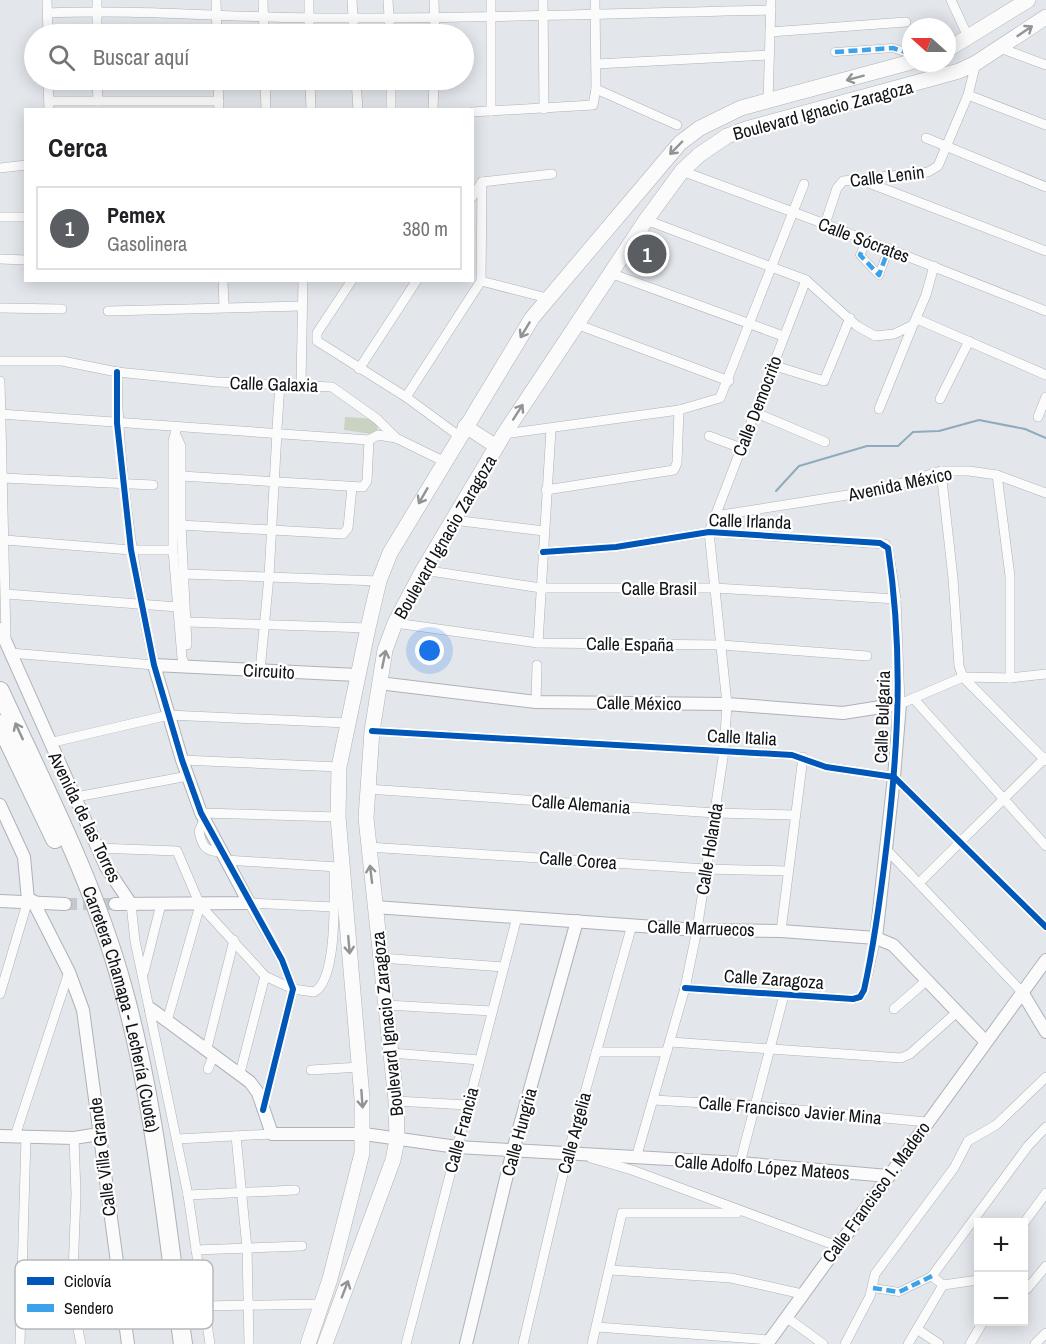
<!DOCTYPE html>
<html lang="es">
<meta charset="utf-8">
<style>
body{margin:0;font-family:"Archivo Narrow",sans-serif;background:#f2f2f2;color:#202124}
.controls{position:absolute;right:18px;bottom:18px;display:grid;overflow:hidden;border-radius:0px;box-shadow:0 3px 15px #0003}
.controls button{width:54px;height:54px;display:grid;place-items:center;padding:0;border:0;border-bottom:2px solid #e0e0e0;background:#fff;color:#202124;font:30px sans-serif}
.compass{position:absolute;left:902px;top:18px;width:54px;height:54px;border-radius:50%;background:#fff;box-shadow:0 3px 15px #0003;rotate:291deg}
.you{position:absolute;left:430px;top:651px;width:21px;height:21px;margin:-15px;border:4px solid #fff;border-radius:50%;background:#1a73e8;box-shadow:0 0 0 9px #1a73e833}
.badge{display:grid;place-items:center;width:39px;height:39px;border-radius:50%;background:#5a5d61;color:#fff;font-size:20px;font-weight:700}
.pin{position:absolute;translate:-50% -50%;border:3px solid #fff;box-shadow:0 2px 6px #0006}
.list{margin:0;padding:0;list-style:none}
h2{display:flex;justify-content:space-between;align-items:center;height:78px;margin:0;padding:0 24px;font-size:26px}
h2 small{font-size:20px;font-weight:400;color:#757577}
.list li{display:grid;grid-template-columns:39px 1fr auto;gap:18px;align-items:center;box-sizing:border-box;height:84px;margin:0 12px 12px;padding:0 12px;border:2px solid #e0e0e0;border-radius:0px}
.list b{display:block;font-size:22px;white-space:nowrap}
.list p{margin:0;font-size:20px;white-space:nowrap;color:#757577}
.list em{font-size:20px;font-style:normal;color:#757577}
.icon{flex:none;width:33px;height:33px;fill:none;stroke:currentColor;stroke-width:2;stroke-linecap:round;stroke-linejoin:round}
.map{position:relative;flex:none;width:1046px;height:1344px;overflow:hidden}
.search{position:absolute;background:#fff;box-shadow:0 3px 15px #0003;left:24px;top:24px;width:450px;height:66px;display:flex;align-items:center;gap:15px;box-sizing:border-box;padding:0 21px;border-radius:33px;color:#757577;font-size:22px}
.panel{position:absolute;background:#fff;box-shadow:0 3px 15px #0003;left:24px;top:108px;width:450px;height:174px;border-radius:0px}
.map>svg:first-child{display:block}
</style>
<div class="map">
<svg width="1046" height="1344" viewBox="0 0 1046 1344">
<rect width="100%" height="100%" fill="#e3e7ec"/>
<path fill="#cad3c2" d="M345,417L377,419L378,435L344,430Z"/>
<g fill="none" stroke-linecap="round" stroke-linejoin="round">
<path stroke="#8faabc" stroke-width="2" d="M776,491L799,466L867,446H898L913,432L939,431L979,420L1025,429L1046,438"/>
<path stroke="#c4c7cc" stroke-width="12" stroke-dasharray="12 6" stroke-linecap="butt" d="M65,904H115"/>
<g stroke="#aeb2b6" stroke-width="9">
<g id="pedestrian">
<path d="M835,52L893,48L911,54"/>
<path d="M867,240L860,255L879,275L889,248"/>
<path d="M873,1288L899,1292L932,1276"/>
</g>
</g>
<g stroke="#aeb2b6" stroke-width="10">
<g id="minor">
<path d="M47,0L48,34"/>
<path d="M97,0V34"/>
<path d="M216,0L217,34"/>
<path d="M263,0L264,34"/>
<path d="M309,0V34"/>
<path d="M352,0L354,34"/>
<path d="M388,0L390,34"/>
<path d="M434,0L435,34"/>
<path d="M491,0V111"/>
<path d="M543,0L544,109"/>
<path d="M951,0L969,39"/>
<path d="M48,13C140,9 232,18 325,18C473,19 622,13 771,10"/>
<path d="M770,32L906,22"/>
<path d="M1000,48L1046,65"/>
<path d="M596,64L769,55"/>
<path d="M48,80L49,110"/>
<path d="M97,80L98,101"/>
<path d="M218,80L219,110"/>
<path d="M265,80L266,110"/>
<path d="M310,80L311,110"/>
<path d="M356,80L358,110"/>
<path d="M391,80V110"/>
<path d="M596,89L677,125"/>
<path d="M968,95L1046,125"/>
<path d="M49,101H219"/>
<path d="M768,102L771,0"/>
<path d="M433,110L434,80"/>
<path d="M472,112L593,105L596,89L595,0"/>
<path d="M926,138L1046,187"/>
<path d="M0,168L26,165"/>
<path d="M682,171L825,224L1046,311"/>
<path d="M861,180L1046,251"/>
<path d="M482,182L552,174"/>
<path d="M472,197L482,182"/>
<path d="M0,217H26"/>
<path d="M646,220L806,280L857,326L875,336L894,334L913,325L926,295L934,266"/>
<path d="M825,224L837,188L843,181L928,172L938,166L968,95L976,63"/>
<path d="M0,259L26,260"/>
<path d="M610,273L783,336"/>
<path d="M223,280L224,306"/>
<path d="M352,280L317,333V341L406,397L459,436"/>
<path d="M481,281L482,182"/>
<path d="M481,281L547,298"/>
<path d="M0,308L62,309"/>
<path d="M108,311L301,306"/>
<path d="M917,319L1046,375"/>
<path d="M576,324L729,381"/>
<path d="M0,361H62L117,372L217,382L332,387L377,419L396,438L443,461"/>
<path d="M772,365L824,381L850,318"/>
<path d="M359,369L417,280"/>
<path d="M0,381L6,639"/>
<path d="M301,384L303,280"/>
<path d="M406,397L481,281"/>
<path d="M940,399L969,341"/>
<path d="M879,409L913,325"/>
<path d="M754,412L825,442"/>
<path d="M0,414L369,440L378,435L396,438"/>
<path d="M1038,417L1046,397"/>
<path d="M177,427L173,441V550L182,658L186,667"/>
<path d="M277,428L280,384"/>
<path d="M504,434L679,410L720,398L804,184"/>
<path d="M176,435L181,446V525L187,645"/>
<path d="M709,436L741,448"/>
<path d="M941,471L953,578L959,666L963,677L1046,761"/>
<path d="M997,475L1010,576V678"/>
<path d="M181,476L363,487L367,481L369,440"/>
<path d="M3,478L153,485"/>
<path d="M546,490L674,470L677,463L679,410"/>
<path d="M715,516L879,490L941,471H969L997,475L1046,493"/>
<path d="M453,520L544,531"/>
<path d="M181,525L343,534L348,528L352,487"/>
<path d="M5,540L131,550H173"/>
<path d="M543,552L616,547L709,532L885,544L888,548L896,599L900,704L963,677L1010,678L1046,674"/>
<path d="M423,570L541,588H715L896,599"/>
<path d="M184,574L379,581"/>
<path d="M6,594L178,607"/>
<path d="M187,622L368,628"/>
<path d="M395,623L538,643L722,645L867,656"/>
<path d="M538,643L551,429"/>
<path d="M10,653L154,665C133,569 118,471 117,372"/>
<path d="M260,671L269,576L277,432"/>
<path d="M913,698L1046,846"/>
<path d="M536,702L537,665"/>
<path d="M372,731L792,755L826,767L894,777L1046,927"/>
<path d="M49,743L169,715L347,723"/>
<path d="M182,760L339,767"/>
<path d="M367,789L715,813L795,815"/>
<path d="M76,797L188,776"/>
<path d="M201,813L338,817"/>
<path d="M204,820L199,831C202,847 206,852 222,852"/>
<path d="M368,847L706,869L788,871"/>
<path d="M97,848L177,851L200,905L167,1021"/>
<path d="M886,849L1022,992"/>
<path d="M226,860L337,867"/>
<path d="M919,883L1046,757"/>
<path d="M249,903L282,960L293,989L263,1110"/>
<path d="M249,903L334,907"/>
<path d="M131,904L135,941L188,1195L210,1344"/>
<path d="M200,905L265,976L293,989L314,992C338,980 334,894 334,868"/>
<path d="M781,931L803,757"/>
<path d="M381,958L504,967"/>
<path d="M144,972L161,904"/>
<path d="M685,988L853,999L860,997L864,990L876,938"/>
<path d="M0,994L28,900"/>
<path d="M386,1005L492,1011"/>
<path d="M894,1009L926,981"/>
<path d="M670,1042L901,1058L910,1054L956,1013"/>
<path d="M207,1048L234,940"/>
<path d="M596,1052H667"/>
<path d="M391,1053L479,1060"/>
<path d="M208,1069L214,1054"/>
<path d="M311,1070L360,1067"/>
<path d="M240,1073L265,976"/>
<path d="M654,1100L756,1106L927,1122"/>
<path d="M396,1101L467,1105"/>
<path d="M15,1136L69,972"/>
<path d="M236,1136L247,1248L249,1344"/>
<path d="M74,1138L76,1194L72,1300L81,1344"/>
<path d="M177,1139L272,1134"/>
<path d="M591,1158L632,1170L837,1246"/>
<path d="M636,1158L685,988L697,930L724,751L727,704L709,532L806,280"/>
<path d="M740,1163L784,995"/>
<path d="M188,1195L295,1190"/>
<path d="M1024,1223L1046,1193"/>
<path d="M196,1250L302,1246"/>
<path d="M611,1270L731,1278L802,1294"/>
<path d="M943,1285L932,1276L1028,1146L1046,1127"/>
<path d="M943,1285L978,1280"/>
<path d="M1027,1289L1046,1266"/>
<path d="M204,1306L322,1304"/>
<path d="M74,1313L125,1327"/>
<path d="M786,1317L823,1344"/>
<path d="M597,1327L770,1340"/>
<path d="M917,1329L939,1344"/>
<path d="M20,1344L26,1137"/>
<path d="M406,1344L517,917"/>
<path d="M523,1344L568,1153L632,925"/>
<path d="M592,1344L622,1213H737"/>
<path d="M845,1344L870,1296L875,1274L954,1168L968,1141L996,1125L1046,1077"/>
<path d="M908,1344L943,1285"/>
<path d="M970,1344L983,1322"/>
<path d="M1035,1344L1046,1333"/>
</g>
</g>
<g stroke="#aeb2b6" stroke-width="14">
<g id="tertiary">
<path d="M0,629L106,867L131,904"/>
<path d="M379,683L536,702L727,704L843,713L900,704L894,777L876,938"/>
<path d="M0,805L24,857L28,900"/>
<path d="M0,901L65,904"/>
<path d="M33,901L69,972L83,1010L128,1344"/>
<path d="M115,904L249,903L201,813L182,760L154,665L357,675"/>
<path d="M375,907L697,930L781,931L876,938L893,945L985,1041"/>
<path d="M1022,992L1046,1032"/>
<path d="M151,1009L250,1082L258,1093L272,1134H364L457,1147L740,1163L888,1176"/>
<path d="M0,1136L74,1138L99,1134"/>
<path d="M466,1344L513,1150L577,921"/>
<path d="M767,1344L1046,960"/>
</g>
</g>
<g stroke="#aeb2b6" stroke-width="15">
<path id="secondary" d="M465,426L497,447"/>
</g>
<g stroke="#aeb2b6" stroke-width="16">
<g id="primary">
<path d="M947,50L1028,0"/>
<path d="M308,1344L330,1279L362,1153V1098L338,817L339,767L368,628L379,581L390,553L532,318L680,143L700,128L741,108L911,62"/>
<path d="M325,1344L393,1160L397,1140L396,1101L366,818L372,731L385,650L395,623L423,570L504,434L646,220L682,171L699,155L727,136L746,129L959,71L976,63L1046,17"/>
</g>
</g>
<g stroke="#aeb2b6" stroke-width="20">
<g id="motorway">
<path id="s1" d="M0,691C44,787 94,883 122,985C155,1102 166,1224 183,1344"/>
<path d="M0,724L55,839"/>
</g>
</g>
<use href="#pedestrian" stroke="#fbfbfc" stroke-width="8"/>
<use href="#minor" stroke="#fbfbfc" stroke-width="9"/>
<use href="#tertiary" stroke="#fbfbfc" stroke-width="12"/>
<use href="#secondary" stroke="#fbfbfc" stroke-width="14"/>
<use href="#primary" stroke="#fbfbfc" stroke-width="15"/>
<use href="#motorway" stroke="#fbfbfc" stroke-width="18"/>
<g stroke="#3da2ea" stroke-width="4.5" stroke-dasharray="9 4.5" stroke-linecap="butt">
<path d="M835,52L893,48L911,54"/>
<path d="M867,240L860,255L879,275L889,248"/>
<path d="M873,1288L899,1292L932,1276"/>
</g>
<g stroke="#fff" stroke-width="10">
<g id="cycleway">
<path d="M117,372V423L131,550L154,665L182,760L201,813L282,960L293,989L263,1110"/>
<path d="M543,552L616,547L709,532L880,543L888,548C903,651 899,739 887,842C881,893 875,941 864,990L860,997L853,999L685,988"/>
<path d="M372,731L792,755L826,767L894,777L1046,927"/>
</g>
</g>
<use href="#cycleway" stroke="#0057b8" stroke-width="6"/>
</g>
<defs><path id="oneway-shaft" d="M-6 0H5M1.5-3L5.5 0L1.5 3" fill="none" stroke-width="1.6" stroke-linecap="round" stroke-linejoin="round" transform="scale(1.5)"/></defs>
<g stroke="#929394">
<use href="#oneway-shaft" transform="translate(1025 31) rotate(-34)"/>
<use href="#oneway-shaft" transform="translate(855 78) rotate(165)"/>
<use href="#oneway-shaft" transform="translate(676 148) rotate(134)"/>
<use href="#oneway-shaft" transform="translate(525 330) rotate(121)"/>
<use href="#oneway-shaft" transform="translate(518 412) rotate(-57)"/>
<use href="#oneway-shaft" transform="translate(423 496) rotate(120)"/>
<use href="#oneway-shaft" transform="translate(384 659) rotate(-78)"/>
<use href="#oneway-shaft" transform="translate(19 731) rotate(-115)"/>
<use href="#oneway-shaft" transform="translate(371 874) rotate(-97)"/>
<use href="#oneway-shaft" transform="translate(349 945) rotate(85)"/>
<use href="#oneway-shaft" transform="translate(362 1099) rotate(86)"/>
<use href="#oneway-shaft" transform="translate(345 1289) rotate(-69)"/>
</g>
<g text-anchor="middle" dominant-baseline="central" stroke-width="4.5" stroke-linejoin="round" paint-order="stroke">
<g font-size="18" fill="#111316" stroke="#fff">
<text transform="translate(823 110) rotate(-15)">Boulevard Ignacio Zaragoza</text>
<text transform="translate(887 176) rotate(-7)">Calle Lenin</text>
<text transform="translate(864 240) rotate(21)">Calle Sócrates</text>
<text transform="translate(274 384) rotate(2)">Calle Galaxia</text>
<text transform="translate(757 406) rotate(-69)">Calle Democrito</text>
<text transform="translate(900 484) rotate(-12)">Avenida México</text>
<text transform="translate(750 521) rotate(2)">Calle Irlanda</text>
<text transform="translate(445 537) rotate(-60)">Boulevard Ignacio Zaragoza</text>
<text x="659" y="588">Calle Brasil</text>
<text transform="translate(630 644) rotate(1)">Calle España</text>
<text transform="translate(269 671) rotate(3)">Circuito</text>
<text transform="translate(639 703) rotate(1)">Calle México</text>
<text transform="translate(882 717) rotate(-88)">Calle Bulgaria</text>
<text transform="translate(742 737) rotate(3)">Calle Italia</text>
<text transform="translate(581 804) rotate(4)">Calle Alemania</text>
<text transform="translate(85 817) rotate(64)">Avenida de las Torres</text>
<text transform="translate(709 849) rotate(-81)">Calle Holanda</text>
<text transform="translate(578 860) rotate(4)">Calle Corea</text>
<text transform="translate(701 928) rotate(2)">Calle Marruecos</text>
<text transform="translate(774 979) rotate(4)">Calle Zaragoza</text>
<text stroke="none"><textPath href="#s1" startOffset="342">Carretera Chamapa - Lechería (Cuota)</textPath></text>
<text transform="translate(387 1024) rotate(-96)">Boulevard Ignacio Zaragoza</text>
<text transform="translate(790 1110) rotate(5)">Calle Francisco Javier Mina</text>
<text transform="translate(461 1130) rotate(-75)">Calle Francia</text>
<text transform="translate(519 1132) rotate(-75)">Calle Hungria</text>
<text transform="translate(574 1133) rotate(-75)">Calle Argelia</text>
<text transform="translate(102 1157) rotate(-97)">Calle Villa Grande</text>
<text transform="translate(762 1167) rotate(4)">Calle Adolfo López Mateos</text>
<text transform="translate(876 1192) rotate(-54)">Calle Francisco I. Madero</text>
</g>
</g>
<rect x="15" y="1260" width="198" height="69" rx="9" fill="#fff" stroke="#b8b8b9" stroke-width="1.5"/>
<rect x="27" y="1277" width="27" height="8" fill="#0057b8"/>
<rect x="27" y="1304" width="27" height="8" fill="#3da2ea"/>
<g font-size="16" fill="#111316">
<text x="64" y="1287">Ciclovía</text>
<text x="64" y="1314">Sendero</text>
</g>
</svg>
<div class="controls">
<button>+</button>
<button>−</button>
</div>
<svg class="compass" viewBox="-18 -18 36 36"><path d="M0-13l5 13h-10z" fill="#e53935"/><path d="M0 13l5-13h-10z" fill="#757577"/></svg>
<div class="you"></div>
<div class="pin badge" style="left:647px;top:254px">1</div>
<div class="search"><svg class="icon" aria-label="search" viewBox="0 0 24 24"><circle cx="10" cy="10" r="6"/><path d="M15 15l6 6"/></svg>Buscar aquí</div>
<section class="panel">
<h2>Cerca<small></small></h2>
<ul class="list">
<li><span class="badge">1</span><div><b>Pemex</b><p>Gasolinera</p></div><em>380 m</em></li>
</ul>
</section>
</div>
